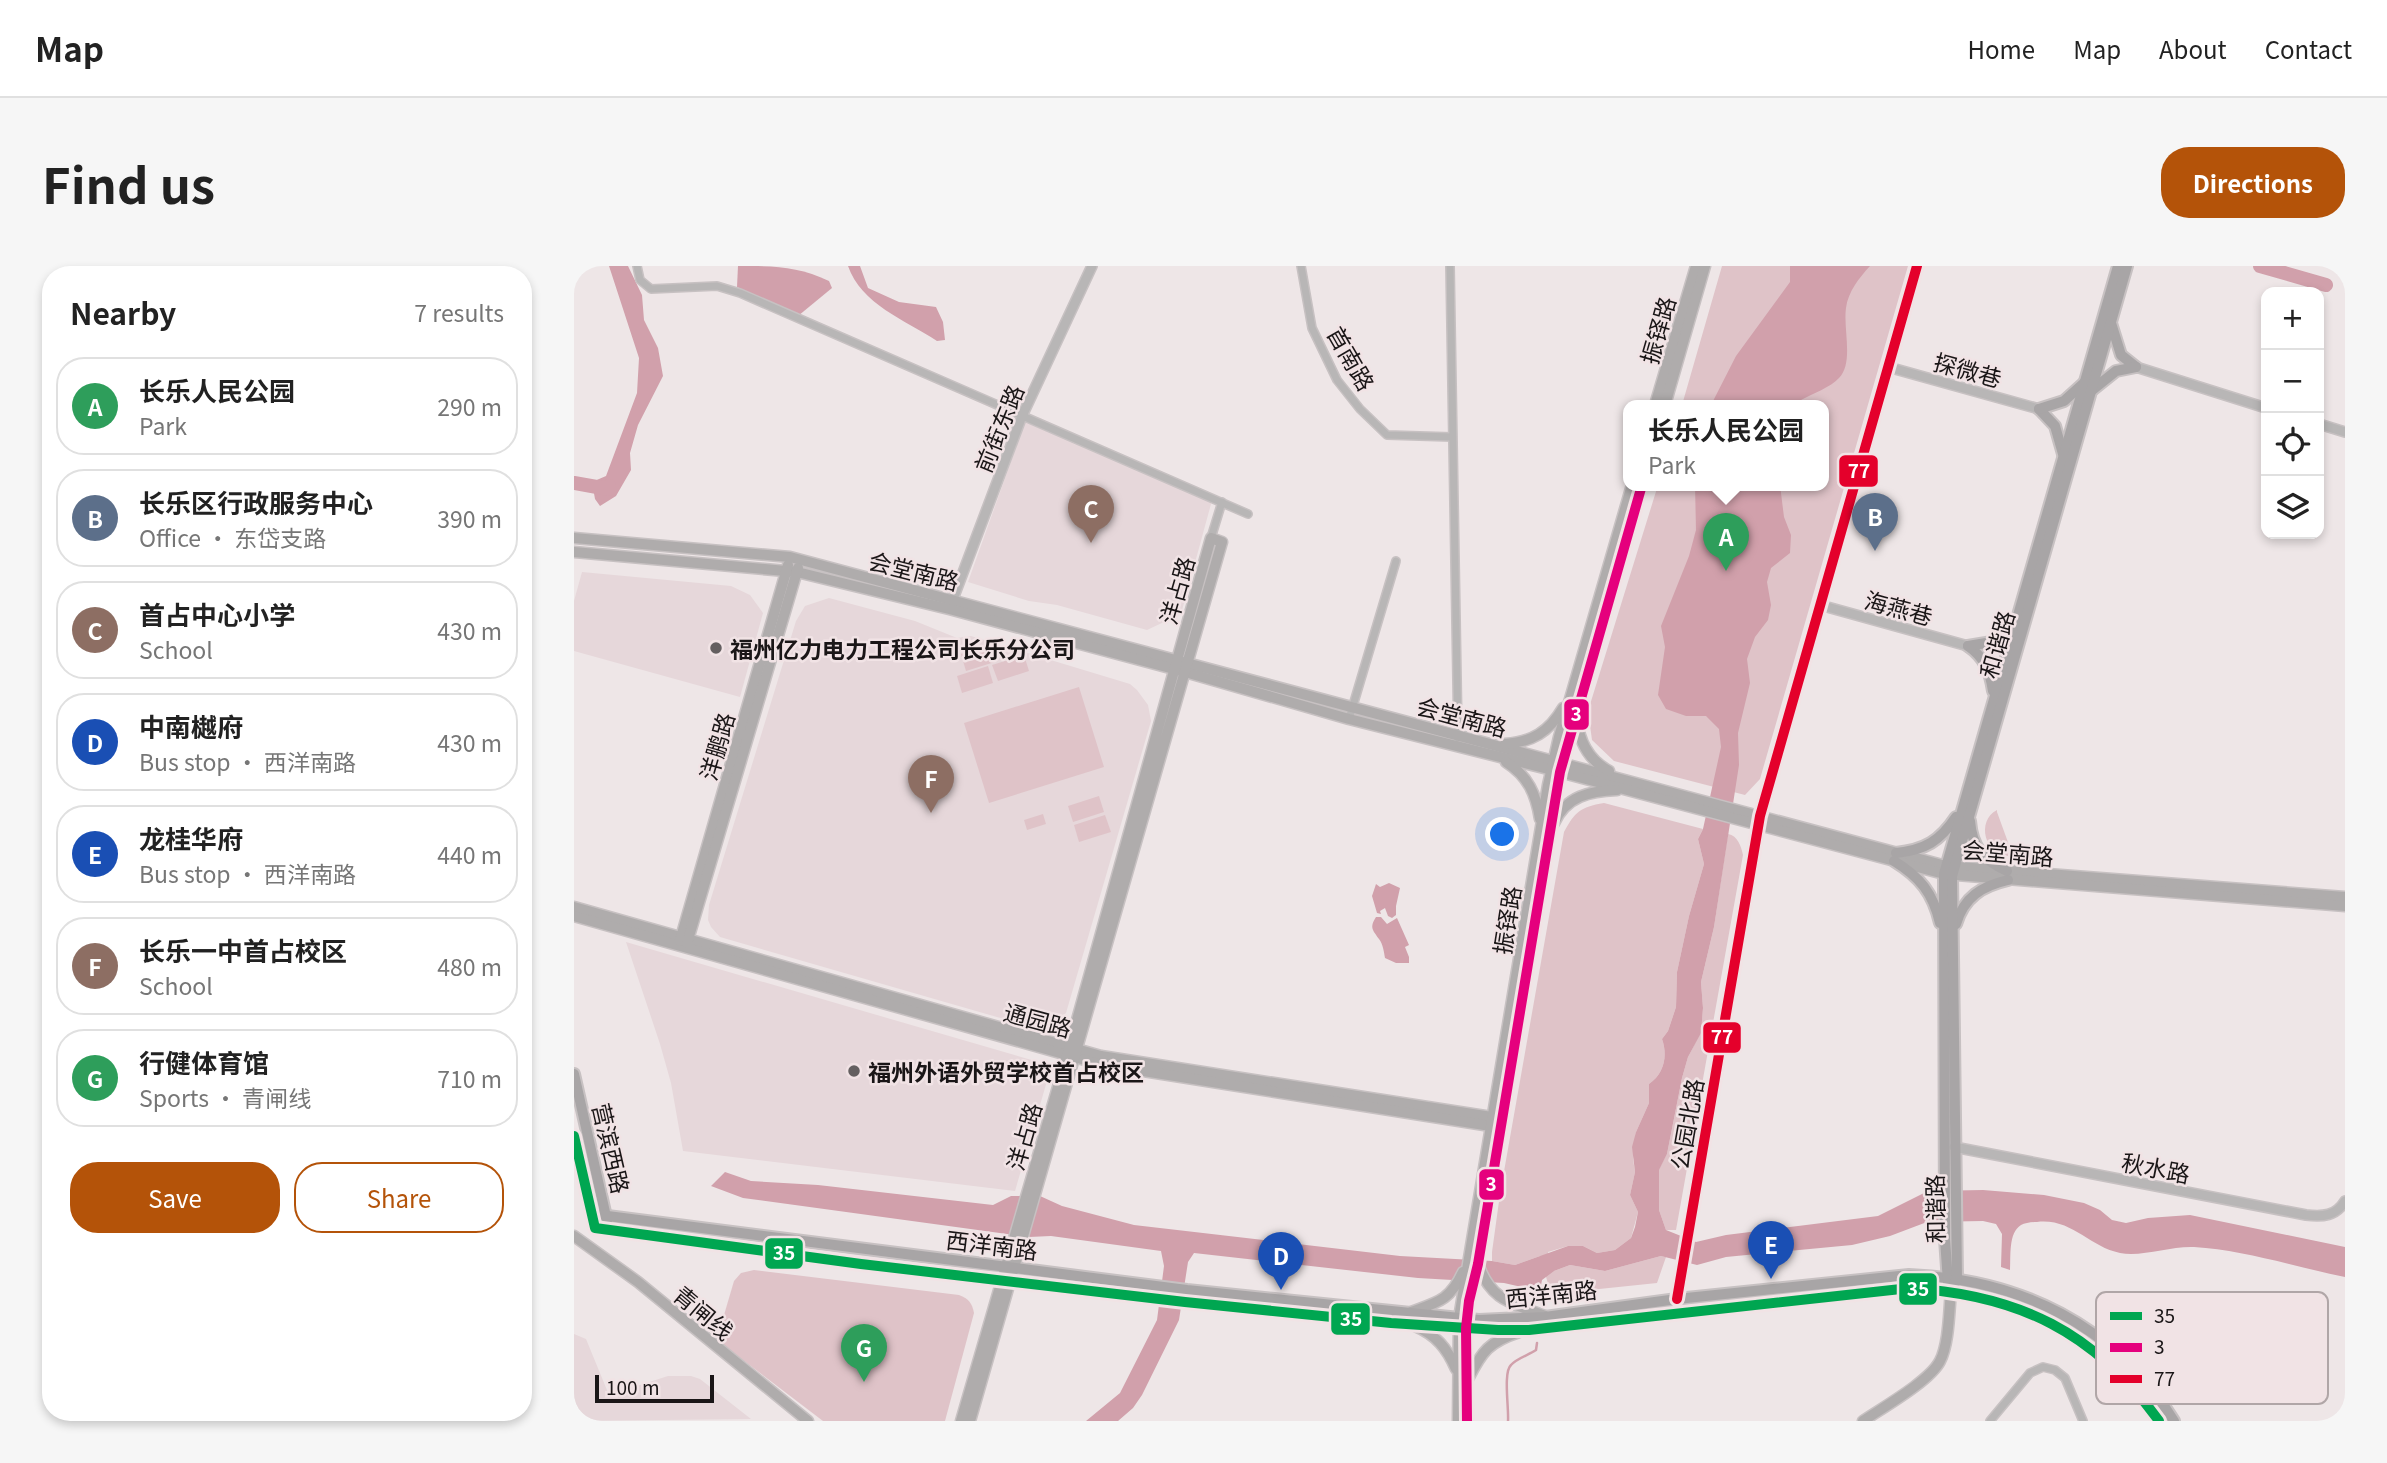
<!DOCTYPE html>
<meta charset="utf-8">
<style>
body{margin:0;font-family:Georgia,"Noto Sans SC",serif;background:#f6f6f6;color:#222}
.controls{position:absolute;right:21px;top:21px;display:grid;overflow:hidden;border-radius:14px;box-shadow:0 4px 10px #0003}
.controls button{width:63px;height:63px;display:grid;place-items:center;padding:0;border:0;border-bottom:2px solid #e0e0e0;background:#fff;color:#222;font:35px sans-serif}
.scale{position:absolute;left:21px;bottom:18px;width:119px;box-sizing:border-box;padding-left:7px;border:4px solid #1a1617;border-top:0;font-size:19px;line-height:24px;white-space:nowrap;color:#1a1617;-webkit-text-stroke:5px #f1e3e5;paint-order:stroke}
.you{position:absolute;left:929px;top:569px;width:24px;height:24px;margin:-18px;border:5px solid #fff;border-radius:50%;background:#1a73e8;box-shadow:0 0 0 10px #1a73e833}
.badge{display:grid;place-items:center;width:46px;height:46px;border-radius:50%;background:#b45309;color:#fff;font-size:23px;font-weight:700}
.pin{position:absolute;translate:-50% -58px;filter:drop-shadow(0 2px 4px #0008)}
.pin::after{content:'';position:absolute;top:37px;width:24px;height:21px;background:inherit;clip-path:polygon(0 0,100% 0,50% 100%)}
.popup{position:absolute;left:1049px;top:134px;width:206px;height:91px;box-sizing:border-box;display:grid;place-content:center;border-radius:14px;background:#fff;filter:drop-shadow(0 2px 5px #0005);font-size:23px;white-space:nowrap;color:#767676}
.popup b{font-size:26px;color:#222}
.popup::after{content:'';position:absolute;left:50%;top:100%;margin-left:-14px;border:14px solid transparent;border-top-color:#fff}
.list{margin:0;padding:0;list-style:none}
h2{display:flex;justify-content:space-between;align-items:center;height:91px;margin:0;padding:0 28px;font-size:30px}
h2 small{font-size:23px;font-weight:400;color:#767676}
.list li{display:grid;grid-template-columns:46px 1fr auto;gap:21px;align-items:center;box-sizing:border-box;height:98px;margin:0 14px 14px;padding:0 14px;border:2px solid #e0e0e0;border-radius:28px}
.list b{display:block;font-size:26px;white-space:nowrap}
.list p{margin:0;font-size:23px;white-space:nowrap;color:#767676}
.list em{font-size:23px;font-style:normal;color:#767676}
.actions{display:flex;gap:14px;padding:21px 28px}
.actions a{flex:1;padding:16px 0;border:2px solid #b45309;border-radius:28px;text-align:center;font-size:24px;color:#b45309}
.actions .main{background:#b45309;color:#fff}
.icon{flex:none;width:38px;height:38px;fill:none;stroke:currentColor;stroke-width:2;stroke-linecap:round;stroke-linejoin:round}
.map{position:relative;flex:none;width:1771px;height:1155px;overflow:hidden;border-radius:28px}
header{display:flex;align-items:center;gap:42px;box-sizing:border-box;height:98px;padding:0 35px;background:#fff;border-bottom:2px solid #e0e0e0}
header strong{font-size:33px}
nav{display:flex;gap:38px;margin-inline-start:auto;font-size:24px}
.intro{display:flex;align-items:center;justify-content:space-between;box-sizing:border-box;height:168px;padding:0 42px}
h1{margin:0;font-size:49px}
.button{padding:18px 32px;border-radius:28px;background:#b45309;color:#fff;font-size:24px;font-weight:700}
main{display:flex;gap:42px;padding:0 42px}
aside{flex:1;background:#fff;border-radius:28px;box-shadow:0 4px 10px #0003}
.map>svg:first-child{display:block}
</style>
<header>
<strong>Map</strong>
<nav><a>Home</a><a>Map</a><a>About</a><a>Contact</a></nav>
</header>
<div class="intro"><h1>Find us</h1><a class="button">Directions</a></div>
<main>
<aside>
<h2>Nearby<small>7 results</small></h2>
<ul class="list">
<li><span class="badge" style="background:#2e9e5b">A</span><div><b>长乐人民公园</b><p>Park</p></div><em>290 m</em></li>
<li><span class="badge" style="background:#5c6f8a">B</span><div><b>长乐区行政服务中心</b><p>Office · 东岱支路</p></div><em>390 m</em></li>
<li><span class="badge" style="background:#8d6e63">C</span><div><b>首占中心小学</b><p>School</p></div><em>430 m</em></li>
<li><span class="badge" style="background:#1a4fb4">D</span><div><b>中南樾府</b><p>Bus stop · 西洋南路</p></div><em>430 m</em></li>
<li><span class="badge" style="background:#1a4fb4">E</span><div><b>龙桂华府</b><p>Bus stop · 西洋南路</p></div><em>440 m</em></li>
<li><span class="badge" style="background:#8d6e63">F</span><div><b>长乐一中首占校区</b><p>School</p></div><em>480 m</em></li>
<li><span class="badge" style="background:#2e9e5b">G</span><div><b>行健体育馆</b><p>Sports · 青闸线</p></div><em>710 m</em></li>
</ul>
<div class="actions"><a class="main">Save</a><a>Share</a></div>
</aside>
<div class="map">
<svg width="1771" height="1155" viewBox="0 0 1771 1155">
<rect width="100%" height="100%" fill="#eee6e7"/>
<g fill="#e6d7da">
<path d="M451,156L636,234L637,238L607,348L573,364L483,339L455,335L394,316Z"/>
<path d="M8,306L157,320L176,329L189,347L166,431L0,385V335Z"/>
<path d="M255,332L341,355L383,372L397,370L556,418L563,424L574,439L577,455L492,747L479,759L470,762H461L146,671L137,661L134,654L135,639L222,355L231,340Z"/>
<path d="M52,676L461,795L473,815L441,925L109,885L97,817L86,778Z"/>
<path d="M0,1068L12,1073L35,1129L94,1110H117L126,1113L177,1153L0,1155Z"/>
</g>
<g fill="#dfc3c8">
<path d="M1148,0H1334L1186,513L1171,529L1040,495L1018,474L1014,445L1084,219H1250V139H1108Z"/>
<path d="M418,378L424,395L392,405L387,388Z"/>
<path d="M450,389L455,405L424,415L418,399Z"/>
<path d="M414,400L419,417L388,427L383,410Z"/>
<path d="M505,421L530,501L415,537L390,457Z"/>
<path d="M525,530L530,546L499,556L494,540Z"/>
<path d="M1030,537L1129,563L1124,573L1130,598L1115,650L1103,706L1102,741L1094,765L1088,773C1094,790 1090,808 1075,818V837L1062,866L1059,893L1061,906L1056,929L1064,946L1057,972L1041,984L1023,987L1009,980H994L974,986L980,1005L996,999L1031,1005L1087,990L1092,991L1083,1017L977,1028L966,990L941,999L918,995V986L926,928L990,566C1001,546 1006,541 1030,537Z"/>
<path d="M1423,544V546L1439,590C1411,593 1401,555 1423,544Z"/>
<path d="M469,548L472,558L453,564L450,554Z"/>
<path d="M531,549L537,566L505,576L500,559Z"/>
<path d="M1154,568C1164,570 1167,580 1169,589L1102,964H1092L1085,944V903L1093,888L1108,812L1114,791L1127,766L1129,742L1127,716L1140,661Z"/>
<path d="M180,1004L385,1029C395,1033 398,1037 400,1047L371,1155H249L148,1078L145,1066L160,1015L167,1007Z"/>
</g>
<g fill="#d1a0ab">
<path d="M35,0H54L68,29L70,54L84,82L89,110L64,159L56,187L57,204L42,230L26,240L21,233L18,216L32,210L63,127L65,92Z"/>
<path d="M164,0C199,0 224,0 255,15L258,22L224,50L163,21Z"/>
<path d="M274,0H286L294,22L325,36L362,41L369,56L371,74L363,75C331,54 287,38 274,0Z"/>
<path d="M1216,0H1296C1285,12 1274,26 1272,42C1269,63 1280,97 1265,112C1257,121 1238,128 1227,134L1224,139H1137L1162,90L1216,16Z"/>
<path d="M1121,219H1206L1210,251L1217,269L1216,287L1197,302L1193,316L1197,339L1194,354L1181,371L1173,393L1176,417L1164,467L1165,499L1140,661L1127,716L1129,742L1127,767L1114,791L1108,812L1093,888L1085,904V944L1092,964L1122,976L1152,969L1304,950L1354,925L1409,924L1470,929L1510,937L1526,944L1538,954L1552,957L1574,952L1616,949L1771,981V1011C1722,1001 1670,984 1620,981C1596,980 1569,991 1546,987C1515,981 1498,952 1463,956C1458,956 1451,957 1447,959C1434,967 1437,991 1436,1004L1427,1001L1428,968L1422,958L1409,955L1353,956L1316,970L1278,979L1152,991L1123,999L1087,990L1031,1005L996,999L980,1005L968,1014L966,1025L930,1017L844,1012L620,987L614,996L605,1054L568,1129L559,1142L544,1155H512L546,1127L583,1054L590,1000L587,985L477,970L455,971L169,932L137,920L151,906L177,915L244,919L419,939L437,930H466L488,940L560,959L826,990L918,995L941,999L994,980H1009L1023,987L1041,984L1057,972L1061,961L1064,946L1056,929L1061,906L1058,881L1062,866L1075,837V818C1090,808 1094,790 1088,773L1094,765L1102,741L1103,706L1115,650L1130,598L1124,573L1129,563L1147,481L1145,463L1132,450H1112L1092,443L1084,429L1091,381L1087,360L1115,290L1122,264Z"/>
<path d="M815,617L826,622L822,640V649L818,652L814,650L811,642L806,645L807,648L803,647L798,630L802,618L806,621Z"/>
<path d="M802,651H807L813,658L823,652L835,679L831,681L835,691V697H822L811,692C810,686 809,678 805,673C799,664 795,662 802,651Z"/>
</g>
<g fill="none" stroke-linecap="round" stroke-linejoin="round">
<path stroke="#d1a0ab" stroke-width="2.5" d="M934,1155C935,1142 929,1106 937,1099C943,1092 955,1089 962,1084L963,1077"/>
<g stroke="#d1a0ab" stroke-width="14">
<path d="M1686,0L1752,19"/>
<path d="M0,217L34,223L35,220"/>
</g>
<g stroke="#c7c1c2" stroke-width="10">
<g id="minor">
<path d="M63,0L66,14L77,23L143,20L166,27L674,248"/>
<path d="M727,0L738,62L763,114L786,143L813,169L878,171"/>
<path d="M876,0L884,472"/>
<path d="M637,272L648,236"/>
<path d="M775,453L822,295"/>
<path d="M1416,1155L1456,1107L1469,1101L1481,1104L1491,1112L1509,1155"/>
</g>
</g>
<g stroke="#c7c1c2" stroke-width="12">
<g id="tertiary">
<path d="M1314,101L1465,143"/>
<path d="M1562,101L1692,142"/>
<path d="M1745,158L1771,166"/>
<path d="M1246,339L1394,380"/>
<path d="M376,341L448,150L518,0"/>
<path d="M1380,881L1732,949C1749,951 1762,950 1771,935"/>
<path d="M1103,1033L1186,550L1343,0"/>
</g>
</g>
<g stroke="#c7c1c2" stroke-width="13">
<g id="secondary">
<path d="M1081,139L1122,0"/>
<path d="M1091,139L1131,0"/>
<path d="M0,272L216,291L1372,600L1771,631"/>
<path d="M0,286L223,306L375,343L611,406L775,453L978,504L1370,608L1771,640"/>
<path d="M1003,453C1005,476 1015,494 1035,505"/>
<path d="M931,478C958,476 975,466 989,442"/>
<path d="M932,496C954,510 962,528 966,553"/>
<path d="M980,557C992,530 1016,525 1043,524"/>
<path d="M0,641L527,790L924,852"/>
<path d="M0,650L525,798L923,861"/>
<path d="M106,675L214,299"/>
<path d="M113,677L224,302"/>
<path d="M0,970L64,1016L234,1155"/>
<path d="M904,998C917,1035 938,1037 971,1050"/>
<path d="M837,1046C865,1036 876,1034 889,1006"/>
<path d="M841,1060C862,1069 873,1082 882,1103"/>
<path d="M894,1113C908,1085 915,1076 945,1066"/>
<path d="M387,1155L493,790L637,272L648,276L396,1155"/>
<path d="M884,1155L885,1052L974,519L985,471L1058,219"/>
<path d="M893,1155L892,1062L895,1035L904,998L986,506L1068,219"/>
<path d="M1289,1155C1308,1142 1356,1115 1366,1095C1375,1078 1375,1045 1377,1025"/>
</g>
</g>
<g stroke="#c7c1c2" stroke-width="14">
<g id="primary">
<path d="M1537,57L1547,89L1562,101"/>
<path d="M1517,125L1542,105L1562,101"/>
<path d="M1465,143L1481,160L1489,188"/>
<path d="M1465,143L1490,135L1510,117"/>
<path d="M1394,380C1411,392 1416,405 1419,425"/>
<path d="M1394,380L1418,376L1439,357"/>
<path d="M1396,555C1398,581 1409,594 1433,605"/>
<path d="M1322,587C1351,584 1366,575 1382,551"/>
<path d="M1320,595C1346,611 1359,627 1366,657"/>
<path d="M1382,658C1390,631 1408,620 1434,614"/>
<path d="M0,808L33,955"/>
<path d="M0,870L21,962L287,998L611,1036L817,1057L924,1064H955L1336,1022C1445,1029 1521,1066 1585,1155"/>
<path d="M18,948L613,1024L905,1054L971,1051L1103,1033L1335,1009C1445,1013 1541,1059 1600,1155"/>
<path d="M1374,1016L1371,973L1370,608L1544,0"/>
<path d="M1380,1019L1383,1013L1378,610L1553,0"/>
</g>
</g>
<use href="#minor" stroke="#b8b6b6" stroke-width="7"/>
<use href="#tertiary" stroke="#b8b6b6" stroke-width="9"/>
<use href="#secondary" stroke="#afacac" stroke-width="10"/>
<use href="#primary" stroke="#a8a5a6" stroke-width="10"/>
<g stroke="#f1e3e5" stroke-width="16">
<path id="bus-1" d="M0,870L21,962L287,998L611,1036L817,1057L924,1064H955L1336,1022C1445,1029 1521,1066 1585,1155"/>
</g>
<g stroke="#f1e3e5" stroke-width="16">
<path id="bus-2" d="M893,1155L892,1062L895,1035L904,998L986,506L1068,219"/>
</g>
<g stroke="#f1e3e5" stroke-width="16">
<path id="bus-3" d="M1103,1033L1186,550L1343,0"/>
</g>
<use href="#bus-1" stroke="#00a651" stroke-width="10"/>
<use href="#bus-2" stroke="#e5007d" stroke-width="10"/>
<use href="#bus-3" stroke="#e4002b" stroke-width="10"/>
</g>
<g fill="#645f60" stroke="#f1e3e5" stroke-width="2.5">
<circle cx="142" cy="382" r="7"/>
<circle cx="280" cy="805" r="7"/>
</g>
<g text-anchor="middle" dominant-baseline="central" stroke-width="5" stroke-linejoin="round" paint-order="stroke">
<g font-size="23" fill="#1a1617" stroke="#f1e3e5">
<text transform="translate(1083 64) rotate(-74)">振铎路</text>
<text transform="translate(778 92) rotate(60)">首南路</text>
<text transform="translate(1394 103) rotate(15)">探微巷</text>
<text transform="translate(424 162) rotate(-68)">前街东路</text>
<text transform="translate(340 304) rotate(14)">会堂南路</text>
<text transform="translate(602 324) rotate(-74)">洋占路</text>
<text transform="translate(1325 341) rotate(15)">海燕巷</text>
<text transform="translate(1422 378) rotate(-74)">和谐路</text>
<text transform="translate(888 450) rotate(15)">会堂南路</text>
<text transform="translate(142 480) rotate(-74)">洋鹏路</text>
<text transform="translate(1434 586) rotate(5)">会堂南路</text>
<text transform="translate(932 654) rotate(-81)">振铎路</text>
<text transform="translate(464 753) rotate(15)">通园路</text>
<text transform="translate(1112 858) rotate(-80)">公园北路</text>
<text transform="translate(449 870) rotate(-74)">洋占路</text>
<text transform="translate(38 882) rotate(77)">营滨西路</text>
<text transform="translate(1582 901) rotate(11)">秋水路</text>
<text transform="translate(1360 943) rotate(-91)">和谐路</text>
<text transform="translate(418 978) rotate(7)">西洋南路</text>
<text transform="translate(977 1027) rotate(-6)">西洋南路</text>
<text transform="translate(130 1046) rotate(40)">青闸线</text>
</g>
<g font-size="23" font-weight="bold" fill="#1a1617" stroke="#f1e3e5" text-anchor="start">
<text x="156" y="382">福州亿力电力工程公司长乐分公司</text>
<text x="294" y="805">福州外语外贸学校首占校区</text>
</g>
</g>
<rect x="1522" y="1026" width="232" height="112" rx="10" fill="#f1e3e5" stroke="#b0a6a7" stroke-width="2"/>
<rect x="1536" y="1046" width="32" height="8" fill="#00a651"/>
<rect x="1536" y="1077" width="32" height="9" fill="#e5007d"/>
<rect x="1536" y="1109" width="32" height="8" fill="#e4002b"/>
<g font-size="19" fill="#1a1617">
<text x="1580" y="1057">35</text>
<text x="1580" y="1088">3</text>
<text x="1580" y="1120">77</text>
</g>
<g stroke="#f1e3e5" stroke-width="2.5">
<rect x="1264" y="188" width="41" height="34" rx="7" fill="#e4002b"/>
<rect x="989" y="432" width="27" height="33" rx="7" fill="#e5007d"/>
<rect x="1128" y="755" width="40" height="33" rx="7" fill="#e4002b"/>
<rect x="904" y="902" width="27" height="33" rx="7" fill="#e5007d"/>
<rect x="190" y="971" width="40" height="33" rx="7" fill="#00a651"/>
<rect x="1324" y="1006" width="40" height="34" rx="7" fill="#00a651"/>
<rect x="756" y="1036" width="41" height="34" rx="7" fill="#00a651"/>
</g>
<g font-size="19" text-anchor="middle" font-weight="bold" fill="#fff">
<text x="1285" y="212">77</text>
<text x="1002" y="455">3</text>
<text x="1148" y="778">77</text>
<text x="917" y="925">3</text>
<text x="210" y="994">35</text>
<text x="1344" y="1030">35</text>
<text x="777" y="1060">35</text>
</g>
</svg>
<div class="controls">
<button>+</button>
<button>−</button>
<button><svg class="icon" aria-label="locate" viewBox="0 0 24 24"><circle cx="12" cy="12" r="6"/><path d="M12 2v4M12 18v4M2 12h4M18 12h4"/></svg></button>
<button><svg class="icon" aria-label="layers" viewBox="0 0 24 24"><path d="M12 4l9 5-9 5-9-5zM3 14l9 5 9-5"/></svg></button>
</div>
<div class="scale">100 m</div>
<div class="you"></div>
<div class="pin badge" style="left:1152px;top:305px;background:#2e9e5b">A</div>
<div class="popup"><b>长乐人民公园</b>Park</div>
<div class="pin badge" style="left:1301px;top:285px;background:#5c6f8a">B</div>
<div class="pin badge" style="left:517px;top:277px;background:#8d6e63">C</div>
<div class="pin badge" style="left:707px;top:1024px;background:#1a4fb4">D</div>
<div class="pin badge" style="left:1197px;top:1013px;background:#1a4fb4">E</div>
<div class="pin badge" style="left:357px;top:547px;background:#8d6e63">F</div>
<div class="pin badge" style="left:290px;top:1116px;background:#2e9e5b">G</div>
</div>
</main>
